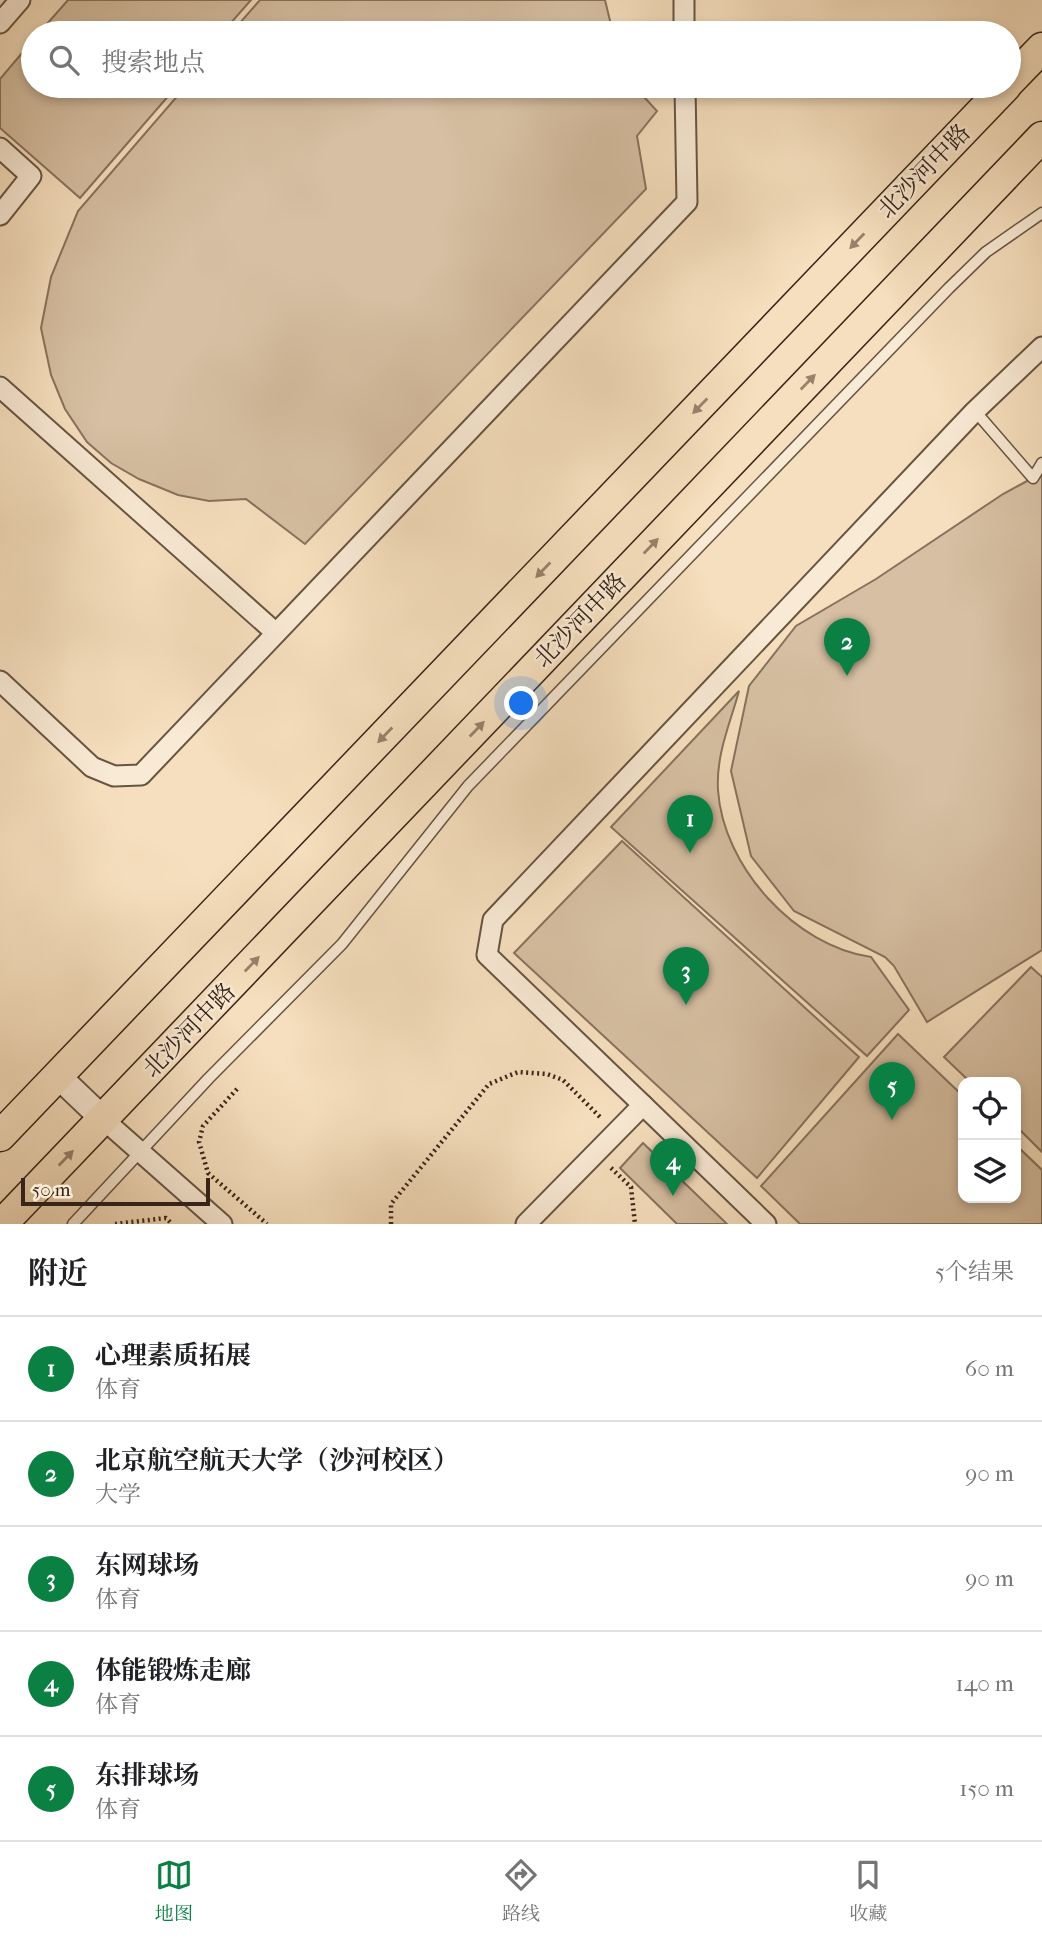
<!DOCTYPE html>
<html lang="zh">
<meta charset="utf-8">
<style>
body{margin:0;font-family:"IM FELL French Canon","Noto Serif SC",serif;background:#f6f6f6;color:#202124}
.controls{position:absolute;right:21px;bottom:21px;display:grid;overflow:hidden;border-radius:14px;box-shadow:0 4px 10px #0003}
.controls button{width:63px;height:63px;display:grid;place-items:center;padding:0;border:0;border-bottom:2px solid #e0e0e0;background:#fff;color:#202124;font:35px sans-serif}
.scale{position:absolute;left:21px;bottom:18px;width:189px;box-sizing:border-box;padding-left:7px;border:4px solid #392518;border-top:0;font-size:19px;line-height:24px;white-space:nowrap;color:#392518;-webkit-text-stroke:5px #f9ead5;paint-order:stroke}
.you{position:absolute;left:522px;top:704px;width:24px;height:24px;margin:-18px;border:5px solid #fff;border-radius:50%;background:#1a73e8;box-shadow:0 0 0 10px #1a73e833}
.badge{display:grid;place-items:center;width:46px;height:46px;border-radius:50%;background:#0b8043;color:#fff;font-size:23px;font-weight:700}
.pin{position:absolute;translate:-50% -58px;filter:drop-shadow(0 2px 4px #0008)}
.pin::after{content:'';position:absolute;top:37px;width:24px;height:21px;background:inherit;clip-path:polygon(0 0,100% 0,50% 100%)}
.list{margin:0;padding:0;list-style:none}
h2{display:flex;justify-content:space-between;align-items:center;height:91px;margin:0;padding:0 28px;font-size:30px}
h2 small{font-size:23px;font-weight:400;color:#757577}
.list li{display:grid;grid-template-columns:46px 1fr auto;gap:21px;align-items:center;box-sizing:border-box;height:105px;padding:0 28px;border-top:2px solid #e0e0e0}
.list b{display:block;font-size:26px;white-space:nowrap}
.list p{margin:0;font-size:23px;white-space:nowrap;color:#757577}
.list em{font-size:23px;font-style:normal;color:#757577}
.icon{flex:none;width:38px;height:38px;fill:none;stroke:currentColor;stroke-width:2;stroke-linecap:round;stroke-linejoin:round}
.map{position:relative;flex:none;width:1042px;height:1224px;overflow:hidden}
.search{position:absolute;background:#fff;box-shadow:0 4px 10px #0003;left:21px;right:21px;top:21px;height:77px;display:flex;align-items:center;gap:18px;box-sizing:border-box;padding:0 24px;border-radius:38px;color:#757577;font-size:26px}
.sheet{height:616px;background:#fff}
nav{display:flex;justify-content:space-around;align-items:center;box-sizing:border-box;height:98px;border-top:2px solid #e0e0e0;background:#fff;font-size:19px;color:#757577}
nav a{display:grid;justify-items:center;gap:4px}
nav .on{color:#0b8043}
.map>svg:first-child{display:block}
</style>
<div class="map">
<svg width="1042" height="1224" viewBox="0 0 1042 1224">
<rect width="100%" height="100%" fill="#f6dfbe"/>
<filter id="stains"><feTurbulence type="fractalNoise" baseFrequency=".00286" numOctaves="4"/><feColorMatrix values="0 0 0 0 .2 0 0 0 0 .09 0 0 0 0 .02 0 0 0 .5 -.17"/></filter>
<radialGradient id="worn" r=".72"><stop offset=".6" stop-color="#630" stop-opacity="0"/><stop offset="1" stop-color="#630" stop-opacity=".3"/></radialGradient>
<g fill="#d6bfa2" stroke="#88725d" stroke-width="2">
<path d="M68,0H251L222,33H39Z"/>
<path d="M260,0H605L613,33H231Z"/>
<path d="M33,40V86H177L80,198L0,128V79Z"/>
<path d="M186,86H634L657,111L637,136L646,189L305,544L246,499L209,501L178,495L139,479L111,463L87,442L65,409L51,375L41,328L51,277L78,211Z"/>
<path d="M1042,473V950L927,1022L894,966L885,957L794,911L751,856L731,771L749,686L796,626L876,579L1003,494Z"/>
<path d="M739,691C730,724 716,754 718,790C723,867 795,946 871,957L909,1010L867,1056L611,827Z"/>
<path d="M622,841L859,1057L757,1178L514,953Z"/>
<path d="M1031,967L1042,977V1152L1016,1126V1082H970L944,1057Z"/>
<path d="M898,1034L963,1096V1198H1016V1145L1042,1170V1224H800L761,1186Z"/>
<path d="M643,1143L727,1224H677L620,1168Z"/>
</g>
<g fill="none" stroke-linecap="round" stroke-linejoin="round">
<g stroke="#685442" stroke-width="13">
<g id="service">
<path d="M975,411L1033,478L1042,463"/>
<path d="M73,1224L209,1078L342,944L468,786L949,288L986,252L1042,213"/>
</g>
</g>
<g stroke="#685442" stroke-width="23">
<g id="minor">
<path d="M684,0V33"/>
<path d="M0,23L20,0"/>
<path d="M0,148L31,176L0,215"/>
<path d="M0,387L276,633"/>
<path d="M0,681L92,767L114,776L141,775L687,202L685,86"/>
<path d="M643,1105L487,955L493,920L975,411L1042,347"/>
<path d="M103,1119L222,1224"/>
<path d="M526,1224L643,1105L766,1224"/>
</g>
</g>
<g stroke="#685442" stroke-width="28">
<path id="tertiary" d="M58,1076L103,1119"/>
</g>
<g stroke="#392518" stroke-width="33">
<g id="primary">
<path d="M1009,82L1042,48"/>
<path d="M0,1136L1006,86"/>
<path d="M2,1224L1042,137"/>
</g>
</g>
<g stroke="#392518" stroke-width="4.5" stroke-dasharray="2 3.5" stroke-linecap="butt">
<path d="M237,1089L203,1126L199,1142L208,1173L267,1224"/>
<path d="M611,1168L631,1187L635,1224"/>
<path d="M115,1224L166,1218L172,1224"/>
<path d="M391,1224V1204L489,1084L518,1072L547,1074L563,1080L601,1118"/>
</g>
<use href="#service" stroke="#f9ead5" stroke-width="10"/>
<use href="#minor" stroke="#f9ead5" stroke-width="19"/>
<use href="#tertiary" stroke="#f9ead5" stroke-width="24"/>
<use href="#primary" stroke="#f6dfbe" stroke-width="30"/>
</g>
<defs><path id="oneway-solid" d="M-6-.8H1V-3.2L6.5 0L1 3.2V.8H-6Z" transform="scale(1.75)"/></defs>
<g fill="#98826b">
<use href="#oneway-solid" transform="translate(857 241) rotate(134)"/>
<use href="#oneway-solid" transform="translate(808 382) rotate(-46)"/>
<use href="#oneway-solid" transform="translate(700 406) rotate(134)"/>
<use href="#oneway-solid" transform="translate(651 546) rotate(-46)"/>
<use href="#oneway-solid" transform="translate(543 570) rotate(134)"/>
<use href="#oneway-solid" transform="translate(477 729) rotate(-46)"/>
<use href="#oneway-solid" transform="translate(385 735) rotate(134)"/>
<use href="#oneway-solid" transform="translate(252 964) rotate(-46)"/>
<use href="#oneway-solid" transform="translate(66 1158) rotate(-46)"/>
</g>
<g text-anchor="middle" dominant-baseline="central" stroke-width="5" stroke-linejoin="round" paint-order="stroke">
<g font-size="24" fill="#392518" stroke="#f9ead5">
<text transform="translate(924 171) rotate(-46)">北沙河中路</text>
<text transform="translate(580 620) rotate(-46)">北沙河中路</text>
<text transform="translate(189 1030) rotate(-46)">北沙河中路</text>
</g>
</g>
<rect width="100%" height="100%" filter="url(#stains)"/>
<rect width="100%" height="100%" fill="url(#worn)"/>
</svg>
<div class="controls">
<button><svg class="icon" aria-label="locate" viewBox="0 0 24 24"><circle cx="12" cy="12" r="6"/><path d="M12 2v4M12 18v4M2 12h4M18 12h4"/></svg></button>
<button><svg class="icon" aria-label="layers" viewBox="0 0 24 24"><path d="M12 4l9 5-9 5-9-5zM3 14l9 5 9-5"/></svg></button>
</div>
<div class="scale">50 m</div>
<div class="you"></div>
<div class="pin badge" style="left:690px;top:853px">1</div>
<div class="pin badge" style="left:847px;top:676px">2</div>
<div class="pin badge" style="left:686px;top:1005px">3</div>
<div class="pin badge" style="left:673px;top:1196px">4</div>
<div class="pin badge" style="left:892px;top:1120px">5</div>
<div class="search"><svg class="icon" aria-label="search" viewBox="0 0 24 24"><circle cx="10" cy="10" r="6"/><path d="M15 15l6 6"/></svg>搜索地点</div>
</div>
<section class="sheet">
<h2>附近<small>5个结果</small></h2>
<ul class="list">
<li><span class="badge">1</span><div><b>心理素质拓展</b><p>体育</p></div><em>60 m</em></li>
<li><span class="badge">2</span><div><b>北京航空航天大学（沙河校区）</b><p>大学</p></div><em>90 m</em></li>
<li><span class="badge">3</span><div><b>东网球场</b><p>体育</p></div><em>90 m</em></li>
<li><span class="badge">4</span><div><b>体能锻炼走廊</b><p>体育</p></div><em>140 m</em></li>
<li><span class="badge">5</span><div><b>东排球场</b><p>体育</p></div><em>150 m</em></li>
</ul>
</section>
<nav>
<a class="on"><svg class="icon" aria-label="map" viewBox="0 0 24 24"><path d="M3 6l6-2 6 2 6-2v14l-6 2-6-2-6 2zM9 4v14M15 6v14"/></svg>地图</a>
<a><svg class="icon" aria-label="directions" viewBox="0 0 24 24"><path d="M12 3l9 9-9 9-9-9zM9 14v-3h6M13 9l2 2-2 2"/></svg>路线</a>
<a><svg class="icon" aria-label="saved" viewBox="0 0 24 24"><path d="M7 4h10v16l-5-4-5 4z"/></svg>收藏</a>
</nav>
